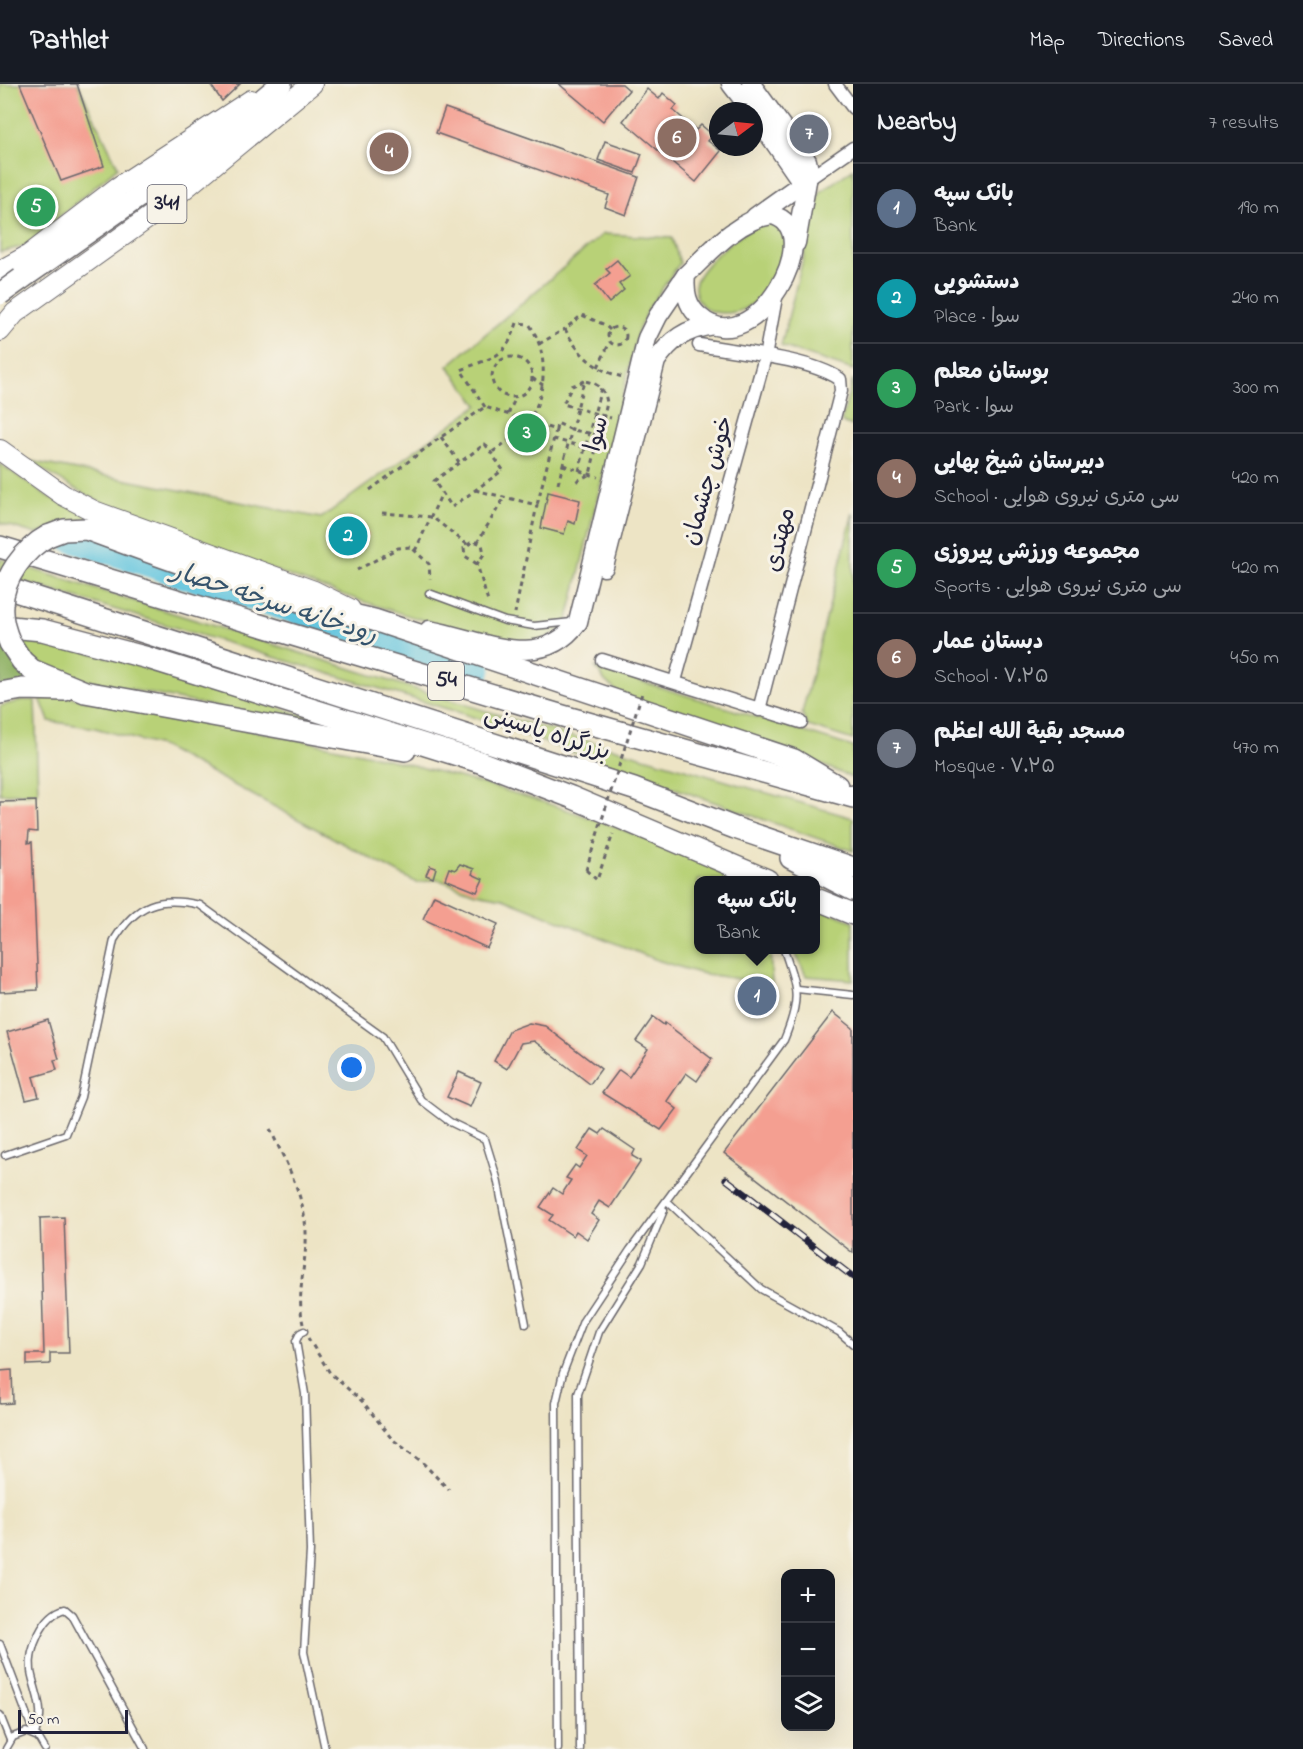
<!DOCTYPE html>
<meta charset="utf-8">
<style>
body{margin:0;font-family:"Indie Flower","Playpen Sans Arabic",sans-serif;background:#20242c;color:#f1f3f6}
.controls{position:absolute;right:18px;bottom:18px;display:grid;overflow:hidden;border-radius:12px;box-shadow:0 6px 24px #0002}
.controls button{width:54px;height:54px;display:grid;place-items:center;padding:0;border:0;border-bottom:2px solid #363941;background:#171b24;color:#f1f3f6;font:30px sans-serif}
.compass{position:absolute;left:709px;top:18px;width:54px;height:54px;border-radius:50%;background:#171b24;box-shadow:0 6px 24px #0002;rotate:74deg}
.scale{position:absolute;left:18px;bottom:15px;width:110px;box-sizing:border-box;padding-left:6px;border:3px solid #22223b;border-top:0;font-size:16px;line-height:21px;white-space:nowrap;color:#22223b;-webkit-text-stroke:4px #f7f3e8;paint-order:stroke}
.you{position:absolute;left:352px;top:984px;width:21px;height:21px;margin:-15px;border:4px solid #fff;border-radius:50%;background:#1a73e8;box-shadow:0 0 0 9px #1a73e833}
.badge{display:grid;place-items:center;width:39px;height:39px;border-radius:50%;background:#7c3aed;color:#fff;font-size:20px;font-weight:700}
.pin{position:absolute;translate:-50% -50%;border:3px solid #fff;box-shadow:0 2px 6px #0006}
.popup{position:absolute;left:694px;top:792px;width:126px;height:78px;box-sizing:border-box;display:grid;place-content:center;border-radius:12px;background:#171b24;filter:drop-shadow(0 2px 4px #0005);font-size:20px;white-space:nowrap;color:#9ea1a6}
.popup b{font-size:22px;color:#f1f3f6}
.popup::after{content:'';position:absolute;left:50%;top:100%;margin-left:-12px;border:12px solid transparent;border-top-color:#171b24}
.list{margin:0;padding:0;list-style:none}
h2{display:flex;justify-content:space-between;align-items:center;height:78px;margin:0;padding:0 24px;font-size:26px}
h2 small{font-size:20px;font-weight:400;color:#9ea1a6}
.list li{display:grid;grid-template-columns:39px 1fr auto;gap:18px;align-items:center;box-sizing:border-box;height:90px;padding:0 24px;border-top:2px solid #363941}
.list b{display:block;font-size:22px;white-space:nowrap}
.list p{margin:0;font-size:20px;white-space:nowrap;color:#9ea1a6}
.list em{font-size:20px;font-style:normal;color:#9ea1a6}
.icon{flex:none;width:33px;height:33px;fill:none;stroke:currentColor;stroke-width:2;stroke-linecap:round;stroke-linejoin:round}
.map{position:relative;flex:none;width:853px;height:1665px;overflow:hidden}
header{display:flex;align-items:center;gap:36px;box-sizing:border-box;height:84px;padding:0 30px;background:#171b24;border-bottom:2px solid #363941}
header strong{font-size:28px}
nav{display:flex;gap:33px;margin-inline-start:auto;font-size:21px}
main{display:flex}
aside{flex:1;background:#171b24}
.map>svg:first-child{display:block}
</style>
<header>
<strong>Pathlet</strong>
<nav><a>Map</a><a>Directions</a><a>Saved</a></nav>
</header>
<main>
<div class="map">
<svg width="853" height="1665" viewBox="0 0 853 1665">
<rect width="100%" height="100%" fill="#f7f3e8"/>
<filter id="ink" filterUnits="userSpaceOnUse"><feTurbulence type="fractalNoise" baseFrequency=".0167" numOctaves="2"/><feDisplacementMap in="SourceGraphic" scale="12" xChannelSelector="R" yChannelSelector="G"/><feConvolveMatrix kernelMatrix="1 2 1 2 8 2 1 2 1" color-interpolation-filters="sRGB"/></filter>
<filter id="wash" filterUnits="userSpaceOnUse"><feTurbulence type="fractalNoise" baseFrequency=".008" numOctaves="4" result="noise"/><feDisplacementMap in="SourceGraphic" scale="24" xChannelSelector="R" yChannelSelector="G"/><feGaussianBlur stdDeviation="1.35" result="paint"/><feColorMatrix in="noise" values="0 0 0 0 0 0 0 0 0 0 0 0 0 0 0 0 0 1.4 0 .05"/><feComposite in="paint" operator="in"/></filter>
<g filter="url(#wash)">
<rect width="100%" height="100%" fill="#ede4c5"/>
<g fill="#b8d177" stroke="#6d7a59" stroke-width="1.5">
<path d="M0,0H78L118,83L25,162L0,168Z"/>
<path d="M853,85V286L781,262L820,108Z"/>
<path d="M775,137L791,156C777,189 760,237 714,228C704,226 696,216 695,205C693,187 738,150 753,143C760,140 768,139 775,137Z"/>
<path d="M603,150L672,154L680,179L648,225L638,247L566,543L530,563C429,542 332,508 235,472C161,444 97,423 30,377L321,434L478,321L448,282Z"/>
<path d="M853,295V342L841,338Z"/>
<path d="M0,380L49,413L120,445L82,437L36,450L0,439Z"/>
<path d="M853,429V656L808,642L802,629Z"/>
<path d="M0,475L486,627L853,734V767L461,629L0,491Z"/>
<path d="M12,554L41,556L107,573L413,663L44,588Z"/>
<path d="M595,583L853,663V694L813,677L621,611L605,597Z"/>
<path d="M64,612C260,647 453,679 639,752C669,764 710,773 733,796H698V866H770L772,900L699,889L657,876L503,814L475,809L437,795L417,799L163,663L95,644L49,637L40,614Z"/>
<path d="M23,616H35L38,709L0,710V622Z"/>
<path d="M816,823L853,837V896L806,892L794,866H816Z"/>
</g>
<path fill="#92b368" stroke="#5a6a52" stroke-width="1.5" d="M0,553L39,595L0,605Z"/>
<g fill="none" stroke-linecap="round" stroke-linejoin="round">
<path stroke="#60c4de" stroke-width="27" d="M71,455L478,585"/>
</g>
<g id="blocks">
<g fill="#f49f91">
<path d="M20,0H77L104,82L61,97Z"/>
<path d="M210,0H240L222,17Z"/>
<path d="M559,0H622L629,6L603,37Z"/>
<path d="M647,5L659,15L663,9L677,21L673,26L696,46L701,41L713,51L708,57L721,67L696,98L623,37Z"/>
<path d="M445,24L639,93L626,131L605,123L609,111L436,49Z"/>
<path d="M605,57L642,70L635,89L598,76Z"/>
<path d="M617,176L630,192L619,200L624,206L609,219L595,201L610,189L606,185Z"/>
<path d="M548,408L580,416L575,440L568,437L564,450L541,444Z"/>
<path d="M350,432L369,450L355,472L327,454Z"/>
<path d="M36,717L37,748L29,747L28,759L32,758L38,906L0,908V718Z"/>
<path d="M460,780L474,785L472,790L483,795L477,808L445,795L449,784L455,786Z"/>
<path d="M430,782L436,784L433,794L426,791Z"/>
<path d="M434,811L498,840L487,864L423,835Z"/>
<path d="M833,928L853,944V1169L724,1069Z"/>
<path d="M653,933L664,941L665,939L712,975L697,997L686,989L667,1017L677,1025L661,1046L602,1009L619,986L629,993L648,965L636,957Z"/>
<path d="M48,936L59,975L54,976L57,986L33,993L39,1013L26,1016L7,948Z"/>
<path d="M529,939L545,942L601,985L590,1000L534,957L521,959L507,985L494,977L510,946Z"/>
<path d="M459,988L481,998L470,1023L447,1013Z"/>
<path d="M592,1045L600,1050L604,1045L635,1066L632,1072L641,1077L610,1124L599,1117L591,1130L599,1136L587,1155L576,1147L573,1152L549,1136L553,1131L540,1123L553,1104L562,1110L571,1096L566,1094L575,1081L579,1084L587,1072L578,1066Z"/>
<path d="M64,1133L69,1269H50V1280L27,1281V1270H44L40,1134Z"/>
<path d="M12,1286L13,1319L0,1320V1287Z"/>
</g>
</g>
</g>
<g filter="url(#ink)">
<use href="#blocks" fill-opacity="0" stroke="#69666b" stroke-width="1.5"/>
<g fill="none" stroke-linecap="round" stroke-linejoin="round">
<g stroke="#69666b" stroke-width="9">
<g id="service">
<path d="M429,509L505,537L534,542L572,538"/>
<path d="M797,905L853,911"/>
<path d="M5,1071L66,1050L81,1013L114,856C137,819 159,812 200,821L383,953L421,1016L450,1038L485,1055L497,1094L526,1240"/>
<path d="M667,1117L761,1205L839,1248L853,1260"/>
<path d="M304,1247L300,1249L296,1257L305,1310L310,1467L304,1568L325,1665"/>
<path d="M0,1560L34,1650"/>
<path d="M0,1631L10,1656"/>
<path d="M35,1651C36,1645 39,1638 40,1633C42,1619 33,1601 31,1587C28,1566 43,1530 65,1525L72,1531L145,1665"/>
<path d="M6,1665L13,1653L26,1648L38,1653L45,1665"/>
<path d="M558,1665L556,1319L563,1289L583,1237L630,1166L784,956C801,915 798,907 784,866"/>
<path d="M580,1665L578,1310L599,1248L642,1179L664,1126"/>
</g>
</g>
<g stroke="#69666b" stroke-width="15">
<g id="minor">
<path d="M835,0L853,24"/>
<path d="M807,96L853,64"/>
<path d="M699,261C738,268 808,274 840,295L841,307L759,626"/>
<path d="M602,576L801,638"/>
<path d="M675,597L765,273L777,208"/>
</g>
</g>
<g stroke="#69666b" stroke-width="21">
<g id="secondary">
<path d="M731,0L752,27"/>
<path d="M751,0L807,77L809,86L796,159"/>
<path d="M754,29L797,91L807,96"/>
<path d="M771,131C831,142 754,282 700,233C687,222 684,208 686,191C710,168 737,136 771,131Z"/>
<path d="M755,133L807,96"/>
<path d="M604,483L656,277C671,255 686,245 713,241"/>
<path d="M429,546C481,555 540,590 578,538L647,254L658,232L686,191"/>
</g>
</g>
<g stroke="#69666b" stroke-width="22">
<g id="primary">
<path d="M0,187L29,171L118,103L251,16"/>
<path d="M0,247L15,229L155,129L312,0"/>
<path d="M0,366L63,411L94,427L314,507L350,525"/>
</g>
</g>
<g stroke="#69666b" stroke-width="24">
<g id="trunk">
<path d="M21,195L187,79L281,0"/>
<path d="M48,452L64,446L86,445C181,480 275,514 374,536L794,676L837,702"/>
<path d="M0,463L563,632L853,713"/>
<path d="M0,502L634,705L735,744L853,784"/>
<path d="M0,542L42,546L148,574L480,678L571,713L767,796"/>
<path d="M10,559L22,577L32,586L85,608L405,666"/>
<path d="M0,609L22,605L65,606"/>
<path d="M791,774L853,806"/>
<path d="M816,815L853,830"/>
</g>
</g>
<g stroke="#69666b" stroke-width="3" stroke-dasharray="4.5 4.5" stroke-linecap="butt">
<circle cx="617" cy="252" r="9"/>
<path d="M610,246L605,241L582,231L565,245C579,271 594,286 623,293"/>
<path d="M539,260L565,245"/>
<circle cx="512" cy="293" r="20"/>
<path d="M598,283L610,258"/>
<path d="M532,294L543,301"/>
<path d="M584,297L572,302L563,320L611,334"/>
<path d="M485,323L461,286C493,272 505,276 517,239L529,240C550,269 547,314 525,342C516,352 502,361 491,369"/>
<path d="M508,330L516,313"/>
<path d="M556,346L557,339L572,346L600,351"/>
<path d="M441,353L459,378"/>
<path d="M553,355L595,366"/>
<path d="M485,360L503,386L452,423L434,397Z"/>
<path d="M563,381L598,393"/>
<path d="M579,387L601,304"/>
<path d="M558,400L584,297C598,299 605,305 607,319L590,390L575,398"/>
<path d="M370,406L441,353L485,323L556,346L537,421"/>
<path d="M475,406L537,421L515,529"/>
<path d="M382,429L432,433L468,461"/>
<path d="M477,459L504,414"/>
<path d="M415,467L442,409"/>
<path d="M477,480L465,472L464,464L473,457L482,460L484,470L477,480L488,518"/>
<path d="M357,486L398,464L411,463L429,480L430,495"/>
<path d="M586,786L597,796L613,750"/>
<path d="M270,1045C288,1083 308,1117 306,1160C304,1188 297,1212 303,1240"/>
<path d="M308,1254L330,1289L363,1318L392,1355L421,1377L449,1406"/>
</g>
<use href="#service" stroke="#fff" stroke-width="6"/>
<use href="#minor" stroke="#fff" stroke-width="12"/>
<use href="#secondary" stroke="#fff" stroke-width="18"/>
<use href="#primary" stroke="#fff" stroke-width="20"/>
<use href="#trunk" stroke="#fff" stroke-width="21"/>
<g stroke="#22223b" stroke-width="7">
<path id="rail" d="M726,1095L853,1193"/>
</g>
<use href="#rail" stroke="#f7f3e8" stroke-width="4.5" stroke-dasharray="14" stroke-linecap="butt"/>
<g stroke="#69666b" stroke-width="24" stroke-linecap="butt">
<g id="trunk-bridge">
<path d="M0,210L21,195"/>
<path d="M10,559C5,548 1,533 2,521C3,494 24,465 48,452"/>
</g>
</g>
<path stroke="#69666b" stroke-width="3" stroke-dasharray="4.5 4.5" stroke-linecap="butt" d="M586,786L643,606"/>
<use href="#trunk-bridge" stroke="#fff" stroke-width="21"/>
</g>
</g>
<g text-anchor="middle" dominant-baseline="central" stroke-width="6" stroke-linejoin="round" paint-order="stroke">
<g fill="#f7f3e8" stroke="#62616f" stroke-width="1.5">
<rect x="147.5" y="101" width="39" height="38" rx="4.5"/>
<rect x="428" y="578" width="36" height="38" rx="4.5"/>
</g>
<g font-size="22" font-weight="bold" fill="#22223b">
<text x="167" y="120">341</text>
<text x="446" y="597">54</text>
</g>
<g font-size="24" fill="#22223b" stroke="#f7f3e8">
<text transform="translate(598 350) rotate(-76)">سوا</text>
<text transform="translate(709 397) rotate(-74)">خوش چشمان</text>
<text transform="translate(781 456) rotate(-76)">مهتدی</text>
<text transform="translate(547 650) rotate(18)">بزرگراه یاسینی</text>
</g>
<g font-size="26" font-style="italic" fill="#35536c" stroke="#f7f3e8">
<text transform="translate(274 520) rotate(18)">رودخانه سرخه حصار</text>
</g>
</g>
</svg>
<div class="controls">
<button>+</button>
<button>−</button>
<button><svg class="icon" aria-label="layers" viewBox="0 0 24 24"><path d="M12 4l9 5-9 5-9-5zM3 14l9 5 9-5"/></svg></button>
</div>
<svg class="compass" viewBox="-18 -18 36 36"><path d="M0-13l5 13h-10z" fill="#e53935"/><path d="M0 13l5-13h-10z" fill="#9ea1a6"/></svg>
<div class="scale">50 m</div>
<div class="you"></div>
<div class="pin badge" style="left:757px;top:912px;background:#5c6f8a">1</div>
<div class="popup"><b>بانک سپه</b>Bank</div>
<div class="pin badge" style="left:348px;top:452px;background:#0f9aa8">2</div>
<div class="pin badge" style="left:527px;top:349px;background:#2e9e5b">3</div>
<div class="pin badge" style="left:389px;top:68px;background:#8d6e63">4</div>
<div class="pin badge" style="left:36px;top:123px;background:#2e9e5b">5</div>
<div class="pin badge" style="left:677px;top:54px;background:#8d6e63">6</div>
<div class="pin badge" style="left:809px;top:50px;background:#6b7280">7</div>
</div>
<aside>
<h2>Nearby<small>7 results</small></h2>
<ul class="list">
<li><span class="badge" style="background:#5c6f8a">1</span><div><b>بانک سپه</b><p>Bank</p></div><em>190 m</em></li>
<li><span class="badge" style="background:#0f9aa8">2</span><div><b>دستشویی</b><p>Place · سوا</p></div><em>240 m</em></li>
<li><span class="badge" style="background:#2e9e5b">3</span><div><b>بوستان معلم</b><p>Park · سوا</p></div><em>300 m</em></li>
<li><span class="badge" style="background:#8d6e63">4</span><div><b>دبیرستان شیخ بهایی</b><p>School · سی متری نیروی هوایی</p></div><em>420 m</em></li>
<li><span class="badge" style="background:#2e9e5b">5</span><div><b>مجموعه ورزشی پیروزی</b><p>Sports · سی متری نیروی هوایی</p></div><em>420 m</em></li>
<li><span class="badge" style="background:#8d6e63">6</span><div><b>دبستان عمار</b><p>School · ۷.۲۵</p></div><em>450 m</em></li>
<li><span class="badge" style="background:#6b7280">7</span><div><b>مسجد بقیة الله اعظم</b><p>Mosque · ۷.۲۵</p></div><em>470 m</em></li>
</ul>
</aside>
</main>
